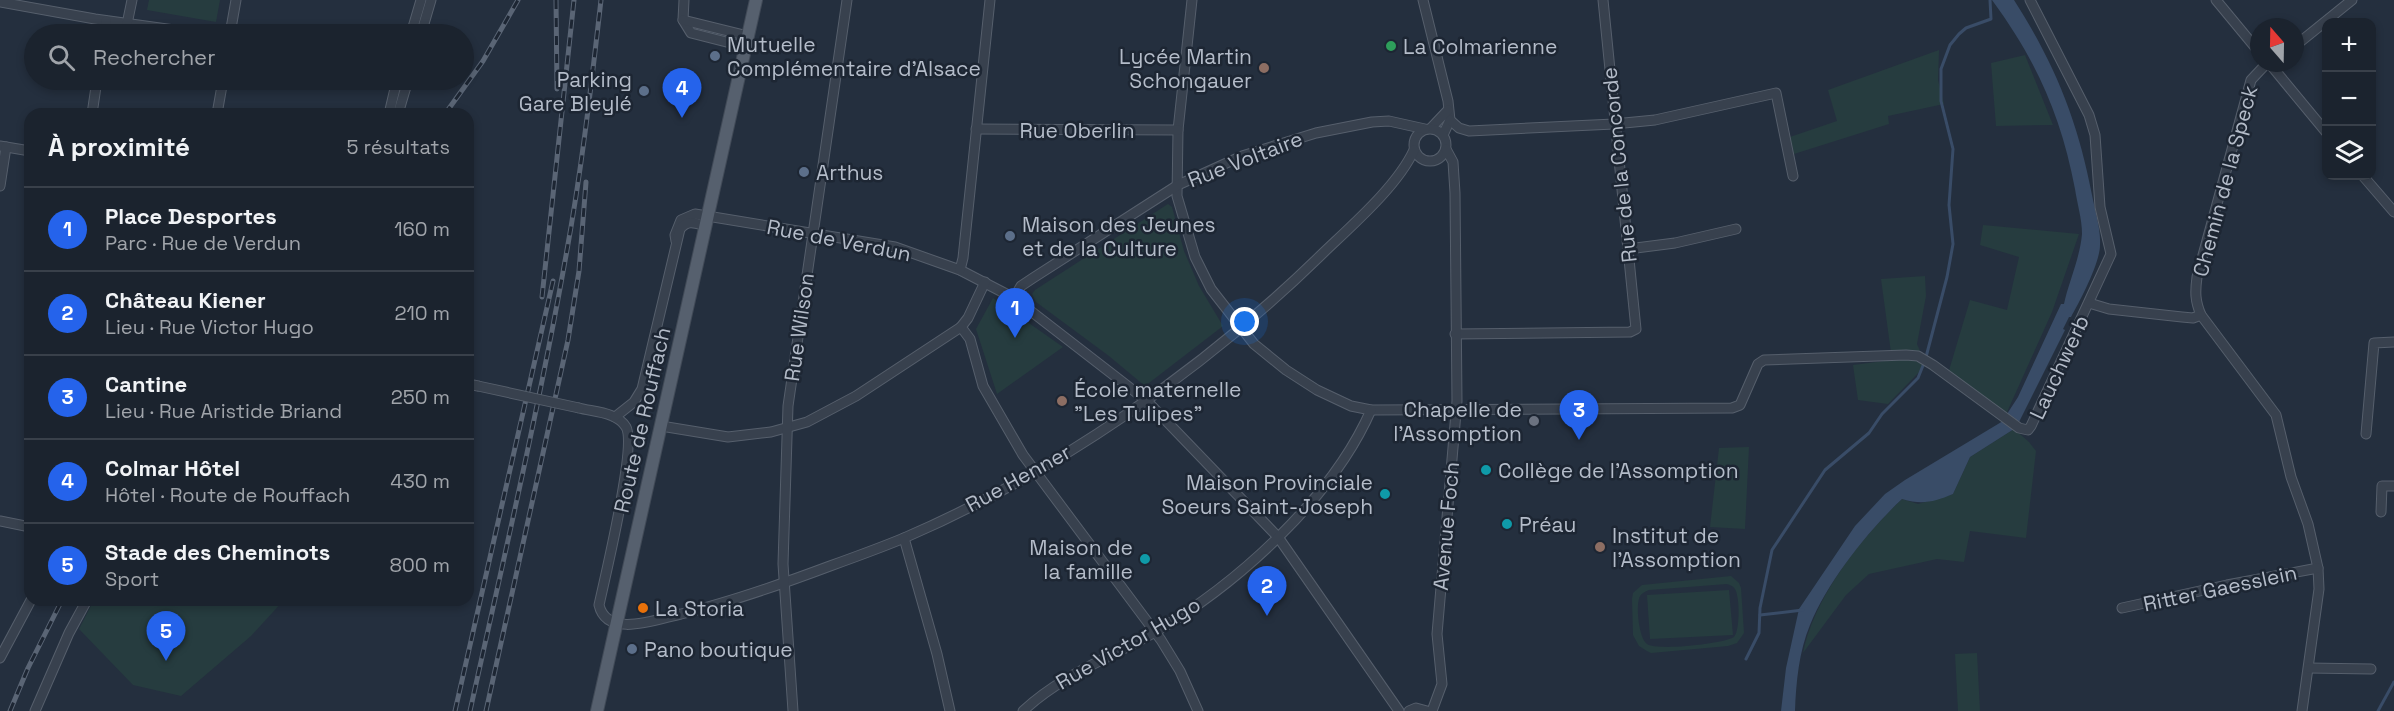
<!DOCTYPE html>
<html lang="fr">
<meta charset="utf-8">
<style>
body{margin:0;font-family:"Space Grotesk",sans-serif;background:#282f3a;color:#f1f3f6}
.controls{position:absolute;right:18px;top:18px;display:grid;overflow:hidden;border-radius:12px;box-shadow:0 3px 9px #0003}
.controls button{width:54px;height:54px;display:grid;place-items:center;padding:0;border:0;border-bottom:2px solid #39404a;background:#1b232e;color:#f1f3f6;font:30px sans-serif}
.compass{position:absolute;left:2250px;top:18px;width:54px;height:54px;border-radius:50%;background:#1b232e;box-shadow:0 3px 9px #0003;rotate:340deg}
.you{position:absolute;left:1245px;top:322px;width:21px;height:21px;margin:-15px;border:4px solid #fff;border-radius:50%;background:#1a73e8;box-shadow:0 0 0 9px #1a73e833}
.badge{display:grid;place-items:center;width:39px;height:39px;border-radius:50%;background:#2563eb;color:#fff;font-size:20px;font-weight:700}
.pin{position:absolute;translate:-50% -50px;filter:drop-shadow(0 2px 3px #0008)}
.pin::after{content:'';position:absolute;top:32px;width:21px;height:18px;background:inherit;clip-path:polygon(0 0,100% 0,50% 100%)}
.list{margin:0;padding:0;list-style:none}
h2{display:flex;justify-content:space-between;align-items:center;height:78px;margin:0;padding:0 24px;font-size:26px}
h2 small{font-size:20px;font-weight:400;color:#a0a4aa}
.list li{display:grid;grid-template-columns:39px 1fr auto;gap:18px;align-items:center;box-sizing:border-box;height:84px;padding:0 24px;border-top:2px solid #39404a}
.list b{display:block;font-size:22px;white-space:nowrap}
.list p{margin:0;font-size:20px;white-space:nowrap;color:#a0a4aa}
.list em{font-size:20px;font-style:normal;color:#a0a4aa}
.icon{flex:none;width:33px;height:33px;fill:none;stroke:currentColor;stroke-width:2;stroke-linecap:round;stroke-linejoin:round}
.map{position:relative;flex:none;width:2394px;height:711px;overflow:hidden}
.search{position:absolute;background:#1b232e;box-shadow:0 3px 9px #0003;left:24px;top:24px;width:450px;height:66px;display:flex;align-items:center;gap:15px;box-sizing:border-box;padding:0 21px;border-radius:33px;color:#a0a4aa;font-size:22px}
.panel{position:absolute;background:#1b232e;box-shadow:0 3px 9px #0003;left:24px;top:108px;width:450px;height:498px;border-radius:18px}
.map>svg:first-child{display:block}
</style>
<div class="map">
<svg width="2394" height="711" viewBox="0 0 2394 711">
<rect width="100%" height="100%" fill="#242f3e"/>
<g fill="#263c3f" fill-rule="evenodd">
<path d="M149,0H220L216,22L147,10Z"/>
<path d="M1939,50L1938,80L1944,104L1888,116L1889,124L1794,154L1790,137L1837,121L1828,90Z"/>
<path d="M2025,55L2053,125L1996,126L1991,63Z"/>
<path d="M1168,204L1172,207L1184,251L1199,286L1223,326L1145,386L1109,356L1036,302L1032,294L1035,290Z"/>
<path d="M1983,225L2079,234L2052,312L2003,421L1947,377L1970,300L2007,310L2019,257L1980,245Z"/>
<path d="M1925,276L1926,296L1917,344L1926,365L1888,404L1858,400L1853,365L1892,360L1881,279Z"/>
<path d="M993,298L1063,347L997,394L976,329Z"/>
<path d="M2014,429L2029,442L2036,451L2026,538L1970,531L1964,562L1937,559L1869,574L1846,595L1803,653C1814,597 1861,538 1902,499L1918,504L1953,494L1970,457Z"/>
<path d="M1749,447L1745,529L1710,527L1719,448Z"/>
<path d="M1731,576L1739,583L1741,588L1744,633L1737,643L1728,646L1651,653L1647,651L1639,646L1633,635L1632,599L1633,593L1642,585ZM1727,584C1730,585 1733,586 1735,589C1740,597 1740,631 1734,637C1723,644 1656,651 1647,644C1639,638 1636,608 1639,599C1640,594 1644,592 1649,590Z"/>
<path d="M1729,590L1733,635L1650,639L1647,595Z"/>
<path d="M94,600H284L251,636L181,696L133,685L79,629Z"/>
<path d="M1977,653L1980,711H1958L1955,654Z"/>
</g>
<g fill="#394c67">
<path d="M1992,0H2014C2055,64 2078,121 2092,195C2095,211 2101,229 2100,245C2100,263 2080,301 2071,317H2069L2063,329L2065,330L2019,422L2007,414L2018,397L2061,304H2064C2068,284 2080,258 2082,234C2082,219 2077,203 2075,189C2061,115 2036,60 1992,0Z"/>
<path d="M2003,421L2014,429L1970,457L1953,494C1934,502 1922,505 1902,499C1868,531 1828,581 1810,625C1799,651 1796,683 1795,711H1781L1786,668L1799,609L1855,526L1885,494L1905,480Z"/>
</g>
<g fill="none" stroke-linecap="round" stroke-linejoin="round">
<g stroke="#394c67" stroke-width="3">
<path d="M1926,357L1947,277L1953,244L1949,205L1953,149L1941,101V69L1950,45L1959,34L1966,28L1991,19L1990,0"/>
<path d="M1760,615L1803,610"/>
<path d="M1746,659L1759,633L1760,608L1772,550L1825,470L1869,433L1882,414L1918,378L1924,363"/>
<path d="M2378,711L2394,682"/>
</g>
<g stroke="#565f6c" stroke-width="11">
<g id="minor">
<path d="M684,0L683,20L691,33L746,47"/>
<path d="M1192,0L1178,130L1177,196L1195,257L1211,289L1254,344L1286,370L1317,390L1351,406L1371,410L1732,408L1740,405L1758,364L1764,360L1906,355L1918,356L1933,365L2019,428L2028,430L2031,426L2111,254L2100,207L2095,135L2089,115L2030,0"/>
<path d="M1423,0L1448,101L1450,120L1443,135"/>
<path d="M2216,0L2259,52"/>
<path d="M0,2L95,19L203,34"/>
<path d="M683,20L748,36"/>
<path d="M127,24L132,0"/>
<path d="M104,34L106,21"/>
<path d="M230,34L236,0"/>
<path d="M411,34L421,0"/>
<path d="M421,34L431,0"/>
<path d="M2295,46L2352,0"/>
<path d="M2267,63L2251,80L2197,277C2195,292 2195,301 2201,315L2276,415L2291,477L2308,524L2318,568L2319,589L2302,711"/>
<path d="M2269,63L2326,132"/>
<path d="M92,114L97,80"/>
<path d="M217,114L223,80"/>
<path d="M389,114L397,80"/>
<path d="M398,114L408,80"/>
<path d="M1450,120L1459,128L1469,131L1614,124L1655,120L1776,93L1793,176"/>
<path d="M1431,128L1448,110"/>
<circle cx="1430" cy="145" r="16"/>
<path d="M976,129L1178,130"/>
<path d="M0,146L30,151"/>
<path d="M2363,176L2394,212"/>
<path d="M0,186L6,147"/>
<path d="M676,241L675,235L681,220L695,214L895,247L960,270L1014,298L1147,401L1278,537L1399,711"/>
<path d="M1628,249L1675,243L1736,229"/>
<path d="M960,270L963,258L990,0"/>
<path d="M985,282L968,318L961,327L970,339L983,386L1023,455L1161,640L1180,671L1198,711"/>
<path d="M1014,298L1021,286L1033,278L1178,185L1242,156L1316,133L1372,122L1389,121L1425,129"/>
<path d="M2089,303L2109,309L2182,317L2193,318L2201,315"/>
<path d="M1455,334L1630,332L1636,329L1603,0"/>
<path d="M468,384L478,386"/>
<path d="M579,408C594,412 617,412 626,427C637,446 605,577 599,605C607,639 657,619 681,614C732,602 782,584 830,566C855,557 880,548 904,538C1055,473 1202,371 1320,256C1350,227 1397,187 1414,150"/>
<path d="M615,417L634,402L642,389L680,229C688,219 695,223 706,226"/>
<path d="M661,426L728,437L771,432L807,422L856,396L961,327"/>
<path d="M2366,434L2374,343L2394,342"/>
<path d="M2381,512L2382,486H2394"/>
<path d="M0,521L30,527"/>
<path d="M904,538L937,654L950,711"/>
<path d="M2122,608L2227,585L2318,568"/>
<path d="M0,658L31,600"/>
<path d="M2309,668L2371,669"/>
<path d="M35,711L69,633L87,600"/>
<path d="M793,711L783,564L788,406L847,0"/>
<path d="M1023,711C1063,674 1108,659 1155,632C1237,584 1332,499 1371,410"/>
<path d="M1409,711L1416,708L1427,711"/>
<path d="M1432,711L1442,684L1437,634L1457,401L1455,193L1453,162L1446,149"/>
</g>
</g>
<g stroke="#414a57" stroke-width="14">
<path id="major" d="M597,711L756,0"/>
</g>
<use href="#minor" stroke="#38414e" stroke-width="9"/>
<use href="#major" stroke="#56606e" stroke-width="12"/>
<g stroke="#5a6575" stroke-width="5">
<g id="rail">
<path d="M556,0L557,89"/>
<path d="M445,114L483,61L518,0"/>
<path d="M542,297L574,0"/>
<path d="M10,711L28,668L62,600"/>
<path d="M455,711L553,281"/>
<path d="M470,711C503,562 538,412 565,261C581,175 591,88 601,0"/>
<path d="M486,711L568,340L579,271L586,182"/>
</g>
</g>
<use href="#rail" stroke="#1d2633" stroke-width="3" stroke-dasharray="9" stroke-linecap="butt"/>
<g stroke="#565f6c" stroke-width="11" stroke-linecap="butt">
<path id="minor-bridge" d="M478,386L579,408"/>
</g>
<use href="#minor-bridge" stroke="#38414e" stroke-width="9"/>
</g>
<circle fill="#2e9e5b" stroke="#1d2633" stroke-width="2" cx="1391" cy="46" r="6"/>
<g fill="#5c6f8a" stroke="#1d2633" stroke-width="2">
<circle cx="715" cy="56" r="6"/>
<circle cx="644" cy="91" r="6"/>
<circle cx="804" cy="172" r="6"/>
<circle cx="1010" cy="236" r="6"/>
<circle cx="632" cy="649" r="6"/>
</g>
<g fill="#8d6e63" stroke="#1d2633" stroke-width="2">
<circle cx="1264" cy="68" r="6"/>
<circle cx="1062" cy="401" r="6"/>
<circle cx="1600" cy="547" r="6"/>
</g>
<circle fill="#6b7280" stroke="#1d2633" stroke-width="2" cx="1534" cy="421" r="6"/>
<g fill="#0f9aa8" stroke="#1d2633" stroke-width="2">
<circle cx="1486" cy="470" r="6"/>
<circle cx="1385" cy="494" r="6"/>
<circle cx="1507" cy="524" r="6"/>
<circle cx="1145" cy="559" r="6"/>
</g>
<circle fill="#e8710a" stroke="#1d2633" stroke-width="2" cx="643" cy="608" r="6"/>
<g text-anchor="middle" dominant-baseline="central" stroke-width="5" stroke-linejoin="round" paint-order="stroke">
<g font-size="21" fill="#b4bcc9" stroke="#1d2633" text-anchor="start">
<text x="727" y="44">Mutuelle<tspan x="727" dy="24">Complémentaire d'Alsace</tspan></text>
<text x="1403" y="46">La Colmarienne</text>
<text x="1252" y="56" text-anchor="end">Lycée Martin<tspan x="1252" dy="24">Schongauer</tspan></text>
<text x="632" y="79" text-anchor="end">Parking<tspan x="632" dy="24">Gare Bleylé</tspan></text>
<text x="816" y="172">Arthus</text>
<text x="1022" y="224">Maison des Jeunes<tspan x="1022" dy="24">et de la Culture</tspan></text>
<text x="1074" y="389">École maternelle<tspan x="1074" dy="24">"Les Tulipes"</tspan></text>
<text x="1522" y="409" text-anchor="end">Chapelle de<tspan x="1522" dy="24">l'Assomption</tspan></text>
<text x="1498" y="470">Collège de l'Assomption</text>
<text x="1373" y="482" text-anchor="end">Maison Provinciale<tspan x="1373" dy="24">Soeurs Saint-Joseph</tspan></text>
<text x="1519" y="524">Préau</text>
<text x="1612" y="535">Institut de<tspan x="1612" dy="24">l'Assomption</tspan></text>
<text x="1133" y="547" text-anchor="end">Maison de<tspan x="1133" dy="24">la famille</tspan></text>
<text x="655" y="608">La Storia</text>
<text x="644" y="649">Pano boutique</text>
</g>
<g font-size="21" fill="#b4bcc9" stroke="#1d2633">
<text x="1077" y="130">Rue Oberlin</text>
<text transform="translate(1245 159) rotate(-21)">Rue Voltaire</text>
<text transform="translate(1619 165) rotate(-96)">Rue de la Concorde</text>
<text transform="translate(2225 181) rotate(-75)">Chemin de la Speck</text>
<text transform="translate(839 240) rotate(11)">Rue de Verdun</text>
<text transform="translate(799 327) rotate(-82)">Rue Wilson</text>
<text transform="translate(2059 367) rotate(-65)">Lauchwerb</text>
<text transform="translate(642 420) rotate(-77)">Route de Rouffach</text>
<text transform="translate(1018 478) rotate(-29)">Rue Henner</text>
<text transform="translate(1446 526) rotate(-85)">Avenue Foch</text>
<text transform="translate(2220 588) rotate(-12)">Ritter Gaesslein</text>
<text transform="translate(1128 643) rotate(-30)">Rue Victor Hugo</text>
</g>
</g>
</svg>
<div class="controls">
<button>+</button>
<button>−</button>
<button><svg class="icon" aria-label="layers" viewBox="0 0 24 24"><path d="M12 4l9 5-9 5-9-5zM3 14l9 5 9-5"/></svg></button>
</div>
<svg class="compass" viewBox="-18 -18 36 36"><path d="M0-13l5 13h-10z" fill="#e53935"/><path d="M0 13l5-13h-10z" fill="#a0a4aa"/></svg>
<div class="you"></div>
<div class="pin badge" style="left:1015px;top:338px">1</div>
<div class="pin badge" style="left:1267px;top:616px">2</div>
<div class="pin badge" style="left:1579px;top:440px">3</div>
<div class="pin badge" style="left:682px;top:118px">4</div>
<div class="pin badge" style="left:166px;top:661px">5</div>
<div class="search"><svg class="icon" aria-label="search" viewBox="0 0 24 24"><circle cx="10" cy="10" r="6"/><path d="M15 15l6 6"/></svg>Rechercher</div>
<section class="panel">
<h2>À proximité<small>5 résultats</small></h2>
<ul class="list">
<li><span class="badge">1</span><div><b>Place Desportes</b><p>Parc · Rue de Verdun</p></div><em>160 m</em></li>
<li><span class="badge">2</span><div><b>Château Kiener</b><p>Lieu · Rue Victor Hugo</p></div><em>210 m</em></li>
<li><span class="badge">3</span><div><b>Cantine</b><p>Lieu · Rue Aristide Briand</p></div><em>250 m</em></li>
<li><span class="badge">4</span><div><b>Colmar Hôtel</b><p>Hôtel · Route de Rouffach</p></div><em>430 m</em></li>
<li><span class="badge">5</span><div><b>Stade des Cheminots</b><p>Sport</p></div><em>800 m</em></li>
</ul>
</section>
</div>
